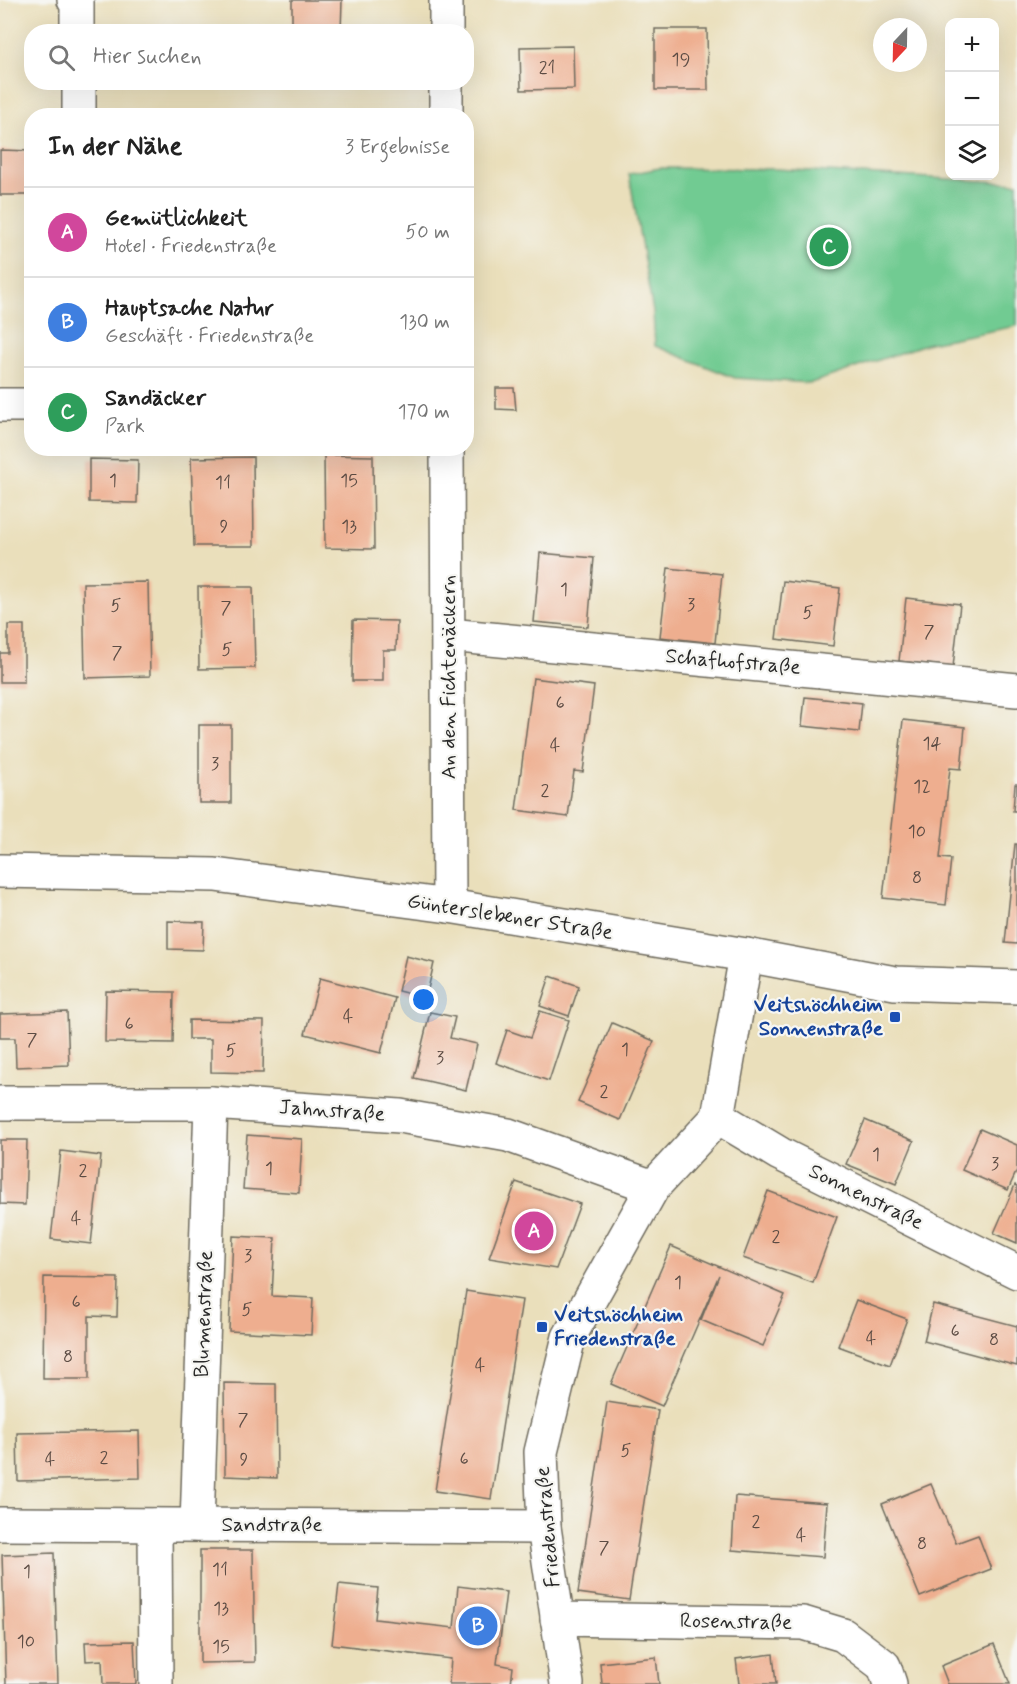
<!DOCTYPE html>
<html lang="de">
<meta charset="utf-8">
<style>
body{margin:0;font-family:Mynerve,sans-serif;background:#f6f6f6;color:#222}
.controls{position:absolute;right:18px;top:18px;display:grid;overflow:hidden;border-radius:12px;box-shadow:0 6px 24px #0002}
.controls button{width:54px;height:54px;display:grid;place-items:center;padding:0;border:0;border-bottom:2px solid #e0e0e0;background:#fff;color:#222;font:30px sans-serif}
.compass{position:absolute;left:873px;top:18px;width:54px;height:54px;border-radius:50%;background:#fff;box-shadow:0 6px 24px #0002;rotate:202deg}
.you{position:absolute;left:424px;top:1000px;width:21px;height:21px;margin:-15px;border:4px solid #fff;border-radius:50%;background:#1a73e8;box-shadow:0 0 0 9px #1a73e833}
.badge{display:grid;place-items:center;width:39px;height:39px;border-radius:50%;background:#b5179e;color:#fff;font-size:20px;font-weight:700}
.pin{position:absolute;translate:-50% -50%;border:3px solid #fff;box-shadow:0 2px 6px #0006}
.list{margin:0;padding:0;list-style:none}
h2{display:flex;justify-content:space-between;align-items:center;height:78px;margin:0;padding:0 24px;font-size:26px}
h2 small{font-size:20px;font-weight:400;color:#767676}
.list li{display:grid;grid-template-columns:39px 1fr auto;gap:18px;align-items:center;box-sizing:border-box;height:90px;padding:0 24px;border-top:2px solid #e0e0e0}
.list b{display:block;font-size:22px;white-space:nowrap}
.list p{margin:0;font-size:20px;white-space:nowrap;color:#767676}
.list em{font-size:20px;font-style:normal;color:#767676}
.icon{flex:none;width:33px;height:33px;fill:none;stroke:currentColor;stroke-width:2;stroke-linecap:round;stroke-linejoin:round}
.map{position:relative;flex:none;width:1017px;height:1684px;overflow:hidden}
.search{position:absolute;background:#fff;box-shadow:0 6px 24px #0002;left:24px;top:24px;width:450px;height:66px;display:flex;align-items:center;gap:15px;box-sizing:border-box;padding:0 21px;border-radius:24px;color:#767676;font-size:22px}
.panel{position:absolute;background:#fff;box-shadow:0 6px 24px #0002;left:24px;top:108px;width:450px;height:348px;border-radius:24px}
.map>svg:first-child{display:block}
</style>
<div class="map">
<svg width="1017" height="1684" viewBox="0 0 1017 1684">
<rect width="100%" height="100%" fill="#f6f6f2"/>
<filter id="ink" filterUnits="userSpaceOnUse"><feTurbulence type="fractalNoise" baseFrequency=".0167" numOctaves="2"/><feDisplacementMap in="SourceGraphic" scale="12" xChannelSelector="R" yChannelSelector="G"/><feConvolveMatrix kernelMatrix="1 2 1 2 8 2 1 2 1" color-interpolation-filters="sRGB"/></filter>
<filter id="wash" filterUnits="userSpaceOnUse"><feTurbulence type="fractalNoise" baseFrequency=".008" numOctaves="4" result="noise"/><feDisplacementMap in="SourceGraphic" scale="24" xChannelSelector="R" yChannelSelector="G"/><feGaussianBlur stdDeviation="1.35" result="paint"/><feColorMatrix in="noise" values="0 0 0 0 0 0 0 0 0 0 0 0 0 0 0 0 0 1.4 0 .05"/><feComposite in="paint" operator="in"/></filter>
<g filter="url(#wash)">
<rect width="100%" height="100%" fill="#eadfbb"/>
<path fill="#71cb92" stroke="#4e7b5e" stroke-width="1.5" d="M660,168L776,169L1017,183V326L929,343L811,383L735,378L655,346L653,312L629,174Z"/>
<g id="blocks">
<g fill="#eeae8f">
<path d="M292,0H342L341,32H292Z"/>
<path d="M655,29H707L708,90H655Z"/>
<path d="M573,46L574,89L521,90L520,47Z"/>
<path d="M0,150L32,151V195H0Z"/>
<path d="M496,388H514L516,410L496,409Z"/>
<path d="M324,455L373,456L374,549L325,548Z"/>
<path d="M253,457L254,546H194L191,458Z"/>
<path d="M89,459L138,460L137,503L89,502Z"/>
<path d="M540,553L594,558L588,627L534,622Z"/>
<path d="M668,568L722,574L715,643L660,637Z"/>
<path d="M783,581L840,588L833,646L776,639Z"/>
<path d="M148,582L150,676L85,678L83,583Z"/>
<path d="M198,587H253L255,668L199,669Z"/>
<path d="M906,598L960,604L953,667L899,661Z"/>
<path d="M353,620L397,621L396,650H383V681H352Z"/>
<path d="M8,625H24V682H0V653H8Z"/>
<path d="M533,678L594,686L583,772L574,771L568,817L516,810Z"/>
<path d="M805,697L862,703L859,732L802,726Z"/>
<path d="M903,720L965,727L961,769L950,768L940,858L951,859L946,905L883,898Z"/>
<rect x="199" y="725" width="32" height="78"/>
<path d="M1015,784H1017V811H1013Z"/>
<path d="M1015,844H1017V944L1005,943Z"/>
<path d="M168,921L204,922L203,950L168,949Z"/>
<path d="M406,956L434,963L426,998L398,991Z"/>
<path d="M550,976L579,986L569,1016L540,1006Z"/>
<path d="M320,978L395,998L381,1053L305,1034Z"/>
<path d="M106,991L174,992L173,1043L105,1042Z"/>
<path d="M540,1011L569,1020L549,1081L496,1063L507,1030L530,1038Z"/>
<path d="M67,1012L69,1065L16,1067L15,1038H0V1014Z"/>
<path d="M430,1012L455,1017L450,1038L477,1044L466,1090L414,1078Z"/>
<path d="M189,1020L264,1021L263,1073L211,1072V1039H189Z"/>
<path d="M612,1023L654,1041L620,1120L578,1102Z"/>
<path d="M865,1120L914,1141L896,1184L846,1164Z"/>
<path d="M980,1129L1017,1145V1170L1008,1190L962,1170Z"/>
<path d="M247,1135L302,1139L299,1193L243,1189Z"/>
<path d="M0,1140H27L25,1205L0,1204Z"/>
<path d="M61,1151L101,1156L91,1244L51,1239Z"/>
<path d="M516,1182L580,1204L556,1269L489,1258Z"/>
<path d="M1015,1185L1017,1186V1243L994,1233Z"/>
<path d="M768,1191L837,1217L813,1283L743,1258Z"/>
<path d="M233,1236L275,1238L272,1296L313,1298L311,1335L229,1331Z"/>
<path d="M671,1246L785,1295L763,1346L701,1320L719,1275L662,1406L611,1384Z"/>
<path d="M44,1277L118,1278L117,1317L89,1316V1379H43Z"/>
<path d="M466,1291L522,1300L491,1499L435,1491Z"/>
<path d="M856,1300L907,1319L890,1365L838,1346Z"/>
<path d="M933,1304L1017,1326V1366L924,1341Z"/>
<path d="M224,1383L276,1384L277,1478L225,1476Z"/>
<path d="M607,1402L658,1410L629,1600L578,1593Z"/>
<path d="M139,1431L140,1478L18,1481L17,1433Z"/>
<path d="M931,1484L956,1543L978,1535L991,1569L920,1597L882,1504Z"/>
<path d="M735,1496L827,1503L823,1557L732,1550Z"/>
<path d="M200,1550H253L255,1662L200,1663Z"/>
<path d="M54,1553L58,1684H6L2,1555Z"/>
<path d="M339,1584L378,1588L375,1619L454,1628L458,1586L506,1592L497,1664L513,1667L511,1684H449L451,1659L332,1644Z"/>
<path d="M134,1641L136,1684H103L102,1660L86,1661L85,1642Z"/>
<path d="M994,1644L1010,1684H948L941,1666Z"/>
<path d="M773,1654L776,1684H739L736,1659Z"/>
<path d="M656,1657L659,1684H602L600,1663Z"/>
</g>
</g>
</g>
<g filter="url(#ink)">
<use href="#blocks" fill-opacity="0" stroke="#6e6a5d" stroke-width="1.5"/>
<g fill="none" stroke-linecap="round" stroke-linejoin="round">
<g stroke="#6e6a5d" stroke-width="36">
<g id="minor">
<path d="M74,0H77V32"/>
<path d="M446,0V32"/>
<path d="M79,82V116"/>
<path d="M446,82V116"/>
<path d="M0,405H32"/>
<path d="M447,448L449,906"/>
<path d="M449,635L1017,690"/>
<path d="M0,871L215,875L449,906L746,955L895,983L1017,987"/>
<path d="M0,1103H211L400,1116L508,1135L653,1187"/>
<path d="M718,1117L780,1154L1017,1272"/>
<path d="M0,1524L544,1527"/>
<path d="M155,1525L156,1684"/>
<path d="M197,1525L211,1103"/>
<path d="M557,1619L803,1623L843,1635L884,1666L890,1684"/>
<path d="M567,1684L544,1527L541,1452L569,1337L653,1187L718,1117L746,955"/>
</g>
</g>
<use href="#minor" stroke="#fff" stroke-width="33"/>
</g>
</g>
<g fill="#1a4fb4" stroke="#f6f6f2" stroke-width="2">
<rect x="889" y="1011" width="12" height="12" rx="3"/>
<rect x="536" y="1321" width="12" height="12" rx="3"/>
</g>
<g text-anchor="middle" dominant-baseline="central" stroke-width="4.5" stroke-linejoin="round" paint-order="stroke">
<g font-size="18" fill="#5c4c44">
<text x="681" y="60">19</text>
<text x="547" y="68">21</text>
<text x="113" y="481">1</text>
<text x="349" y="481">15</text>
<text x="223" y="483">11</text>
<text x="224" y="527">9</text>
<text x="349" y="527">13</text>
<text x="564" y="590">1</text>
<text x="691" y="605">3</text>
<text x="116" y="606">5</text>
<text x="226" y="608">7</text>
<text x="808" y="613">5</text>
<text x="929" y="632">7</text>
<text x="227" y="650">5</text>
<text x="117" y="653">7</text>
<text x="560" y="703">6</text>
<text x="932" y="744">14</text>
<text x="555" y="746">4</text>
<text x="215" y="764">3</text>
<text x="922" y="787">12</text>
<text x="545" y="791">2</text>
<text x="917" y="832">10</text>
<text x="917" y="878">8</text>
<text x="348" y="1017">4</text>
<text x="129" y="1024">6</text>
<text x="32" y="1040">7</text>
<text x="625" y="1050">1</text>
<text x="231" y="1051">5</text>
<text x="440" y="1058">3</text>
<text x="604" y="1092">2</text>
<text x="876" y="1155">1</text>
<text x="995" y="1164">3</text>
<text x="269" y="1169">1</text>
<text x="83" y="1171">2</text>
<text x="76" y="1219">4</text>
<text x="776" y="1237">2</text>
<text x="248" y="1256">3</text>
<text x="678" y="1283">1</text>
<text x="76" y="1302">6</text>
<text x="247" y="1310">5</text>
<text x="955" y="1331">6</text>
<text x="871" y="1339">4</text>
<text x="994" y="1340">8</text>
<text x="68" y="1357">8</text>
<text x="480" y="1366">4</text>
<text x="243" y="1420">7</text>
<text x="626" y="1451">5</text>
<text x="104" y="1458">2</text>
<text x="464" y="1459">6</text>
<text x="50" y="1460">4</text>
<text x="244" y="1460">9</text>
<text x="756" y="1522">2</text>
<text x="801" y="1536">4</text>
<text x="922" y="1544">8</text>
<text x="604" y="1548">7</text>
<text x="220" y="1570">11</text>
<text x="27" y="1572">1</text>
<text x="221" y="1609">13</text>
<text x="26" y="1642">10</text>
<text x="221" y="1647">15</text>
</g>
<g font-size="21" fill="#2b2b2b" stroke="#f6f6f2">
<text transform="translate(733 662) rotate(5)">Schafhofstraße</text>
<text transform="translate(449 677) rotate(-90)">An den Fichtenäckern</text>
<text transform="translate(510 917) rotate(9)">Günterslebener Straße</text>
<text transform="translate(332 1111) rotate(4)">Jahnstraße</text>
<text transform="translate(866 1197) rotate(26)">Sonnenstraße</text>
<text transform="translate(204 1314) rotate(-88)">Blumenstraße</text>
<text x="272" y="1525">Sandstraße</text>
<text transform="translate(548 1527) rotate(-95)">Friedenstraße</text>
<text transform="translate(736 1622) rotate(1)">Rosenstraße</text>
</g>
<g font-size="21" font-weight="bold" fill="#164399" stroke="#f6f6f2" text-anchor="end">
<text x="883" y="1005">Veitshöchheim<tspan x="883" dy="24">Sonnenstraße</tspan></text>
<text x="554" y="1315" text-anchor="start">Veitshöchheim<tspan x="554" dy="24">Friedenstraße</tspan></text>
</g>
</g>
</svg>
<div class="controls">
<button>+</button>
<button>−</button>
<button><svg class="icon" aria-label="layers" viewBox="0 0 24 24"><path d="M12 4l9 5-9 5-9-5zM3 14l9 5 9-5"/></svg></button>
</div>
<svg class="compass" viewBox="-18 -18 36 36"><path d="M0-13l5 13h-10z" fill="#e53935"/><path d="M0 13l5-13h-10z" fill="#767676"/></svg>
<div class="you"></div>
<div class="pin badge" style="left:534px;top:1231px;background:#d1479c">A</div>
<div class="pin badge" style="left:478px;top:1626px;background:#3f7fe0">B</div>
<div class="pin badge" style="left:829px;top:247px;background:#2e9e5b">C</div>
<div class="search"><svg class="icon" aria-label="search" viewBox="0 0 24 24"><circle cx="10" cy="10" r="6"/><path d="M15 15l6 6"/></svg>Hier suchen</div>
<section class="panel">
<h2>In der Nähe<small>3 Ergebnisse</small></h2>
<ul class="list">
<li><span class="badge" style="background:#d1479c">A</span><div><b>Gemütlichkeit</b><p>Hotel · Friedenstraße</p></div><em>50 m</em></li>
<li><span class="badge" style="background:#3f7fe0">B</span><div><b>Hauptsache Natur</b><p>Geschäft · Friedenstraße</p></div><em>130 m</em></li>
<li><span class="badge" style="background:#2e9e5b">C</span><div><b>Sandäcker</b><p>Park</p></div><em>170 m</em></li>
</ul>
</section>
</div>
